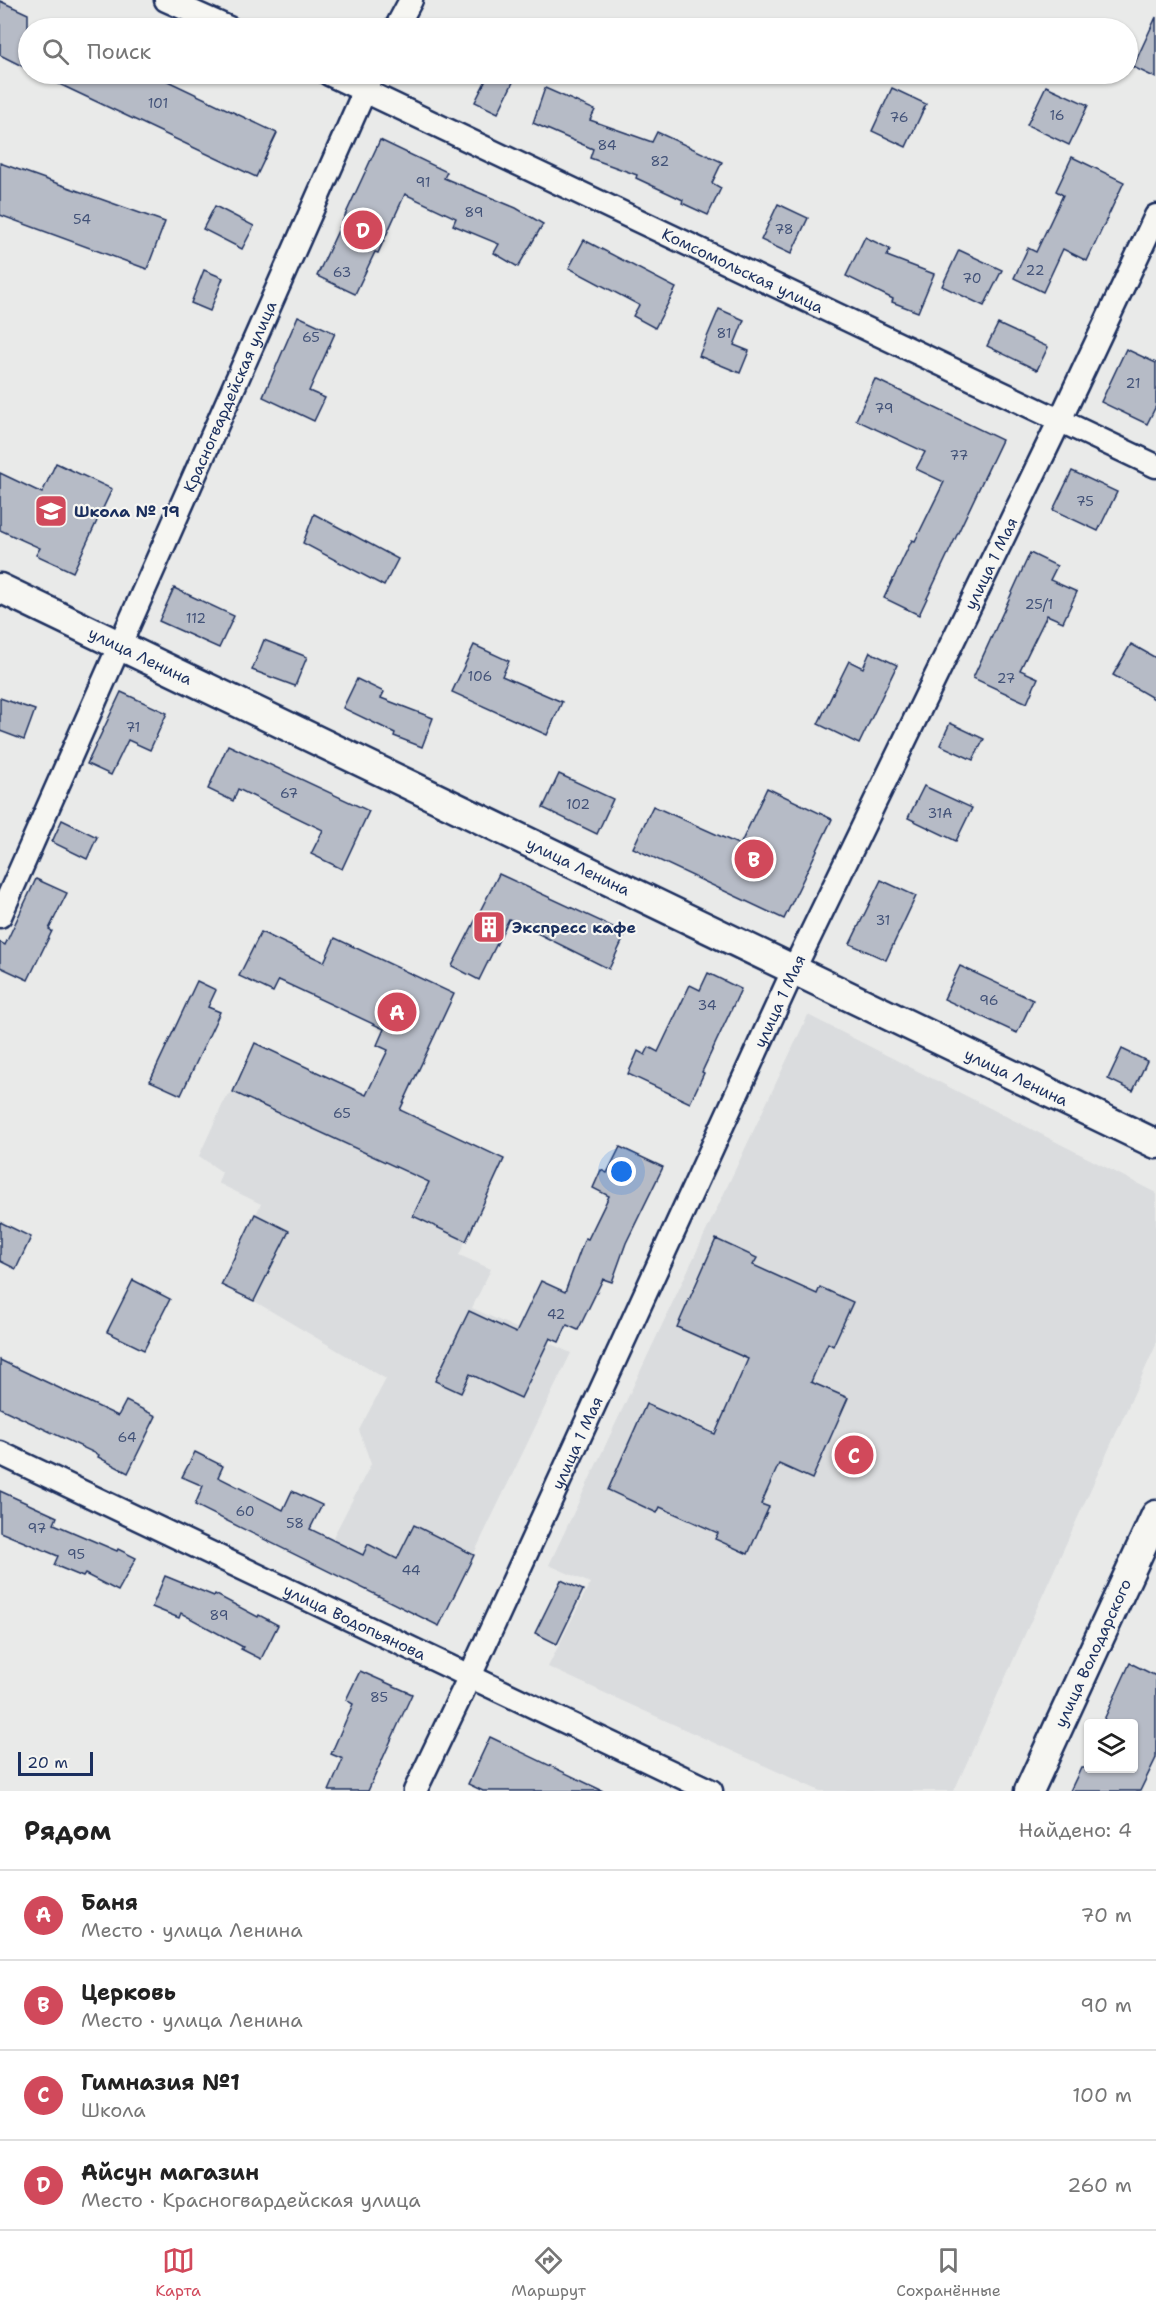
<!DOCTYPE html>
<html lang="ru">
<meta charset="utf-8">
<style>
body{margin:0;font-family:"Shantell Sans",sans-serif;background:#f6f6f6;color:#222}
.controls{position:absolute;right:18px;bottom:18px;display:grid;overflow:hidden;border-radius:6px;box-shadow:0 2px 4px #0004}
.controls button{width:54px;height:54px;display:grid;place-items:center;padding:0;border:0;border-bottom:2px solid #e0e0e0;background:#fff;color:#222;font:30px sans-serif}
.scale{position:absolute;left:18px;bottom:15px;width:75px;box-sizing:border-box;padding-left:6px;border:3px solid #1b2f5e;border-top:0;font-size:16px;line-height:21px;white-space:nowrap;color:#1b2f5e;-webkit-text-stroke:4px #f6f6f2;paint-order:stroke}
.you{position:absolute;left:622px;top:1172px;width:21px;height:21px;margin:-15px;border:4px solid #fff;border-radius:50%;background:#1a73e8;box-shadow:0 0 0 9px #1a73e833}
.badge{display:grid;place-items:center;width:39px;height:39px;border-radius:50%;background:#d1495b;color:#fff;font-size:20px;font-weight:700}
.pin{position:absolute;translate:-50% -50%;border:3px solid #fff;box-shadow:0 2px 6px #0006}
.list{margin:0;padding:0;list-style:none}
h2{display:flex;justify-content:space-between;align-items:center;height:78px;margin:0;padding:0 24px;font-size:26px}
h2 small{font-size:20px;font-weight:400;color:#767676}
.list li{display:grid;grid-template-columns:39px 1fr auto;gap:18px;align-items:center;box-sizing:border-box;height:90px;padding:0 24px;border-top:2px solid #e0e0e0}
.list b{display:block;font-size:22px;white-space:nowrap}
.list p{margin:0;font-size:20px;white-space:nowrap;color:#767676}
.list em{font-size:20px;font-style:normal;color:#767676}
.icon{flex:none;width:33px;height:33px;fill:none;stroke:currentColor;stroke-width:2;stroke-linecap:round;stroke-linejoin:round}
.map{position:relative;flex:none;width:1156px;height:1791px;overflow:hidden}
.search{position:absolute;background:#fff;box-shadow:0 2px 4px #0004;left:18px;right:18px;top:18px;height:66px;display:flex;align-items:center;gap:15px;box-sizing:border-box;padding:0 21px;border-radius:33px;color:#767676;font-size:22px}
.sheet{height:438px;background:#fff}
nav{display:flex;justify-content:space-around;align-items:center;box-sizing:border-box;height:84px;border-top:2px solid #e0e0e0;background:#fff;font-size:16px;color:#767676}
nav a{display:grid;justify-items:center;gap:3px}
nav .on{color:#d1495b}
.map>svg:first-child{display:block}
</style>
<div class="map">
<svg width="1156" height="1791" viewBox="0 0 1156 1791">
<rect width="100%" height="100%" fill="#e9eae9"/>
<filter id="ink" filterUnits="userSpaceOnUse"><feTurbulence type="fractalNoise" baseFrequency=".0167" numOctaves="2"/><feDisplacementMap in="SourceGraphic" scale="12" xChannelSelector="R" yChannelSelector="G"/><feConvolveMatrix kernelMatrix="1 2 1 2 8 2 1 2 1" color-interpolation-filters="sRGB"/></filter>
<g filter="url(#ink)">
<g fill="#dadcde">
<path d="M808,1015L1156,1193V1345L954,1791H820L548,1667L590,1583L549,1565Z"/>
<path d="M255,1043L504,1159L459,1255L491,1269L472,1308L571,1353L439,1626L318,1566L371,1464L359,1430L386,1379L254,1301L221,1285L261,1204L218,1183L222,1172L199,1156L226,1097L233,1092Z"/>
</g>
<g fill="#b6bbc6" stroke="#1b2f5e" stroke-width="1.5">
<path d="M0,1L28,14V69L0,55Z"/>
<path d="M1156,17V78L1133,67Z"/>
<path d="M38,74H153L277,133L256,177Z"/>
<path d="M489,74H517L498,113L475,102Z"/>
<path d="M1046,86L1088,105L1069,145L1027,125Z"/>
<path d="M545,88L595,110L590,120L652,142L657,132L722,162L712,183L721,188L708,215L682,203L683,200L636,178L637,175L590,158L593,149L533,123Z"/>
<path d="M892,88L926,104L906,147L872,131Z"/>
<path d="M380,140L447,172L444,178L516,208L543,224L518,267L494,253L499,244L453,225L456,218L405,194L378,253L375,252L355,294L317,276Z"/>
<path d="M1072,157L1124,182L1087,261L1063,249L1043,292L1014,278L1028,248L1036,252L1063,195L1056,191Z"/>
<path d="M0,163L165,222L147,269L0,215Z"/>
<path d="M778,204L808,218L791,254L761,240Z"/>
<path d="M215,206L254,226L242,249L203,229Z"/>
<path d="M865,237L890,249L887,256L934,274L918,312L892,302L893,299L846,276Z"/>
<path d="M584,240L676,288L655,328L633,316L639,305L569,268Z"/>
<path d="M959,250L1002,270L984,306L942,286Z"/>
<path d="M204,270L223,278L210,311L191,303Z"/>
<path d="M719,309L744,320L734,345L749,351L740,373L699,356Z"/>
<path d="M298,316L335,333L309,391L325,398L314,421L263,397Z"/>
<path d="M998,324L1048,347L1037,370L987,346Z"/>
<path d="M1126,349L1156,363V406L1147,424L1101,402Z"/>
<path d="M875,379L1002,440L919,615L884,598L912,540L915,541L944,482L916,469L925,452L856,420Z"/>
<path d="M56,463L112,489L73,572L36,555L40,548L0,530V473L42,493Z"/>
<path d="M1072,471L1117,492L1098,531L1053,510Z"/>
<path d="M314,514L398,559L384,586L303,543Z"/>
<path d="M1030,553L1057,566L1050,580L1077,592L1063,622L1047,615L1020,670L1038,678L1027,703L973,678Z"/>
<path d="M174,588L234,616L219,648L159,621Z"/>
<path d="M264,640L307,657L295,686L252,670Z"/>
<path d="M1131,644L1156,658V700L1113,675Z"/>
<path d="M474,645L509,661L502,676L562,702L547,735L452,692Z"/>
<path d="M870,652L897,665L859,744L818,724L849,661L863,668Z"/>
<path d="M357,679L384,692L381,698L433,718L422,747L394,736L395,733L343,708Z"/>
<path d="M121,692L167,713L150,750L128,740L111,775L87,764Z"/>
<path d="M0,698L35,710L24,740L0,731Z"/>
<path d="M950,723L984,739L973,760L940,745Z"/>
<path d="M228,745L369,811L342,869L311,854L323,830L238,789L233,801L208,789Z"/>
<path d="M559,774L613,799L597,834L543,808Z"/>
<path d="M924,786L972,808L956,841L908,818Z"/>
<path d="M767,788L832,819L784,919L633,848L653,806L740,845Z"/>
<path d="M62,820L97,837L87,859L52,842Z"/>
<path d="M499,874L626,933L609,969L509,919L479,980L452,966Z"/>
<path d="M36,879L67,893L49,929L52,931L28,980L0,967V942L5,945Z"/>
<path d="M881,880L916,896L886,960L850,944Z"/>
<path d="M261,932L324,962L335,938L454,994L400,1110L504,1159L466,1241L413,1216L429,1182L233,1092L255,1043L366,1095L388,1050L377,1045L384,1029L279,980L273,992L239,976Z"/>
<path d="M960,966L1033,1000L1017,1033L944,999Z"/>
<path d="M708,973L741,989L702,1072L704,1073L690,1103L628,1074L638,1051L645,1055L649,1047L658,1052L690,985L700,990Z"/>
<path d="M197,981L216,990L208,1007L220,1012L181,1095L150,1081Z"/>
<path d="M1122,1049L1147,1061L1133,1091L1108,1079Z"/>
<path d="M620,1147L663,1167L626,1243L612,1282L603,1279L578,1330L567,1325L559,1342L550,1338L521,1398L470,1374L461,1393L435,1381L469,1311L516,1333L541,1281L565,1292L585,1238L588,1239L609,1196L593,1188L601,1170L607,1173Z"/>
<path d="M255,1214L289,1231L254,1301L221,1285Z"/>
<path d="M0,1222L31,1237L16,1269L0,1261Z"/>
<path d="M716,1239L757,1258L753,1265L817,1294L820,1287L853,1302L833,1346L828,1343L811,1382L848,1398L812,1479L779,1464L761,1504L769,1507L748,1554L715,1539L718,1533L660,1507L657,1513L608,1490L646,1404L715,1434L748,1359L677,1327Z"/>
<path d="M133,1280L170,1299L144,1350L107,1332Z"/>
<path d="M0,1360L118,1416L126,1401L156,1416L128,1473L98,1457L99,1455L0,1408Z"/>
<path d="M195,1452L223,1466L218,1477L283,1510L292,1491L322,1505L310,1529L363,1555L368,1544L397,1559L414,1525L474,1555L439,1626L195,1505L203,1486L182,1477Z"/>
<path d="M0,1491L57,1517L54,1524L117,1551L118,1549L136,1558L118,1591L85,1574L83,1577L54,1565L58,1556L0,1532Z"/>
<path d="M165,1576L214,1596L215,1594L258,1617L259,1615L278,1625L261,1659L241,1649L243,1647L181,1613L179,1618L152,1607Z"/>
<path d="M561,1580L583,1590L557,1644L535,1633Z"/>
<path d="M1130,1663L1156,1676V1758L1140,1791H1070L1081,1768H1134V1724H1102Z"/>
<path d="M360,1671L412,1694L368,1791H329L343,1759L331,1754L353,1704L346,1700Z"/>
<path d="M490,1737L603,1791H483L468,1784Z"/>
</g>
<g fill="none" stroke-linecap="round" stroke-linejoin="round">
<g stroke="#1b2f5e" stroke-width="27">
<g id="minor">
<path d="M166,0L229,28"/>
<path d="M396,28L411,0"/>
<path id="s1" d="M329,74L1156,466"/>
<path id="s2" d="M0,916L372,74"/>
<path id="s3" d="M0,1453L711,1791"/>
<path id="s4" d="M415,1791L470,1676L793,971L1060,420L1156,216"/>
</g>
</g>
<g stroke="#1b2f5e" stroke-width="33">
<g id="tertiary">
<path id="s5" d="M0,588L1156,1144"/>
<path id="s6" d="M1029,1791L1156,1515"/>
</g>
</g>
<use href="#minor" stroke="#f6f6f2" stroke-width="22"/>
<use href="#tertiary" stroke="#f6f6f2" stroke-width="28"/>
</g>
</g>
<defs>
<g id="school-square" transform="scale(1.725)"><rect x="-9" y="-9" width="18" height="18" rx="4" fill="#d1495b" stroke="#f6f6f2"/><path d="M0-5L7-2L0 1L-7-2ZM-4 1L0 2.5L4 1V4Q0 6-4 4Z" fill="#fff"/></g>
<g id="building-square" transform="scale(1.725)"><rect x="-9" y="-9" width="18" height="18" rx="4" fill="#d1495b" stroke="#f6f6f2"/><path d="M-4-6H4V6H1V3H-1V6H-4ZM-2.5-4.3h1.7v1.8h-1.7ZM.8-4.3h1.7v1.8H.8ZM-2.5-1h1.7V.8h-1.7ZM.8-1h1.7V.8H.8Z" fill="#fff"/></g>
</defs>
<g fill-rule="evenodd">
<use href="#school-square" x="51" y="511"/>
<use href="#building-square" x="489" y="927"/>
</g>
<g text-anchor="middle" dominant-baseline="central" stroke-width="4.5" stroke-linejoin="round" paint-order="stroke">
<g font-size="14" fill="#425278">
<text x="158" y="103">101</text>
<text x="1057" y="115">16</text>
<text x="899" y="117">76</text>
<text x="607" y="145">84</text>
<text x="660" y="161">82</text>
<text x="423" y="182">91</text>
<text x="474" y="212">89</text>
<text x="82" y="219">54</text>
<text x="784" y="229">78</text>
<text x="1035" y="270">22</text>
<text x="342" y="272">63</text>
<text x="972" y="278">70</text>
<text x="724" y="333">81</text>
<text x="311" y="337">65</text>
<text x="1133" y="383">21</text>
<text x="884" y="408">79</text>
<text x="959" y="455">77</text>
<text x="1085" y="501">75</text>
<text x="1039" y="604">25/1</text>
<text x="196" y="618">112</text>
<text x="480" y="676">106</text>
<text x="1006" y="678">27</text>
<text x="133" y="727">71</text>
<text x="289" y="793">67</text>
<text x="578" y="804">102</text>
<text x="940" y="813">31А</text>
<text x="883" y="920">31</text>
<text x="989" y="1000">96</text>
<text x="707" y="1005">34</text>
<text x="342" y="1113">65</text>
<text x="556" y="1314">42</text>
<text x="127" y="1437">64</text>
<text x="245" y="1511">60</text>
<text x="295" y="1523">58</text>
<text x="37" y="1528">97</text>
<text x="76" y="1554">95</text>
<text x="411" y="1570">44</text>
<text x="219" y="1615">89</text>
<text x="379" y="1697">85</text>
</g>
<g font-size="16" fill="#1b2f5e" stroke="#f6f6f2">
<text stroke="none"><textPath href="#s1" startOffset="458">Комсомольская улица</textPath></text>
<text stroke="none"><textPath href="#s2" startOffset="568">Красногвардейская улица</textPath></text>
<text stroke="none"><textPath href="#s4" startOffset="1356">улица 1 Мая</textPath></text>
<text stroke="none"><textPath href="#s5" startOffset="156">улица Ленина</textPath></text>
<text stroke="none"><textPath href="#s5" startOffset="642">улица Ленина</textPath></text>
<text stroke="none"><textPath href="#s4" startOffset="870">улица 1 Мая</textPath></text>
<text stroke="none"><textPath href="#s5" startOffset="1128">улица Ленина</textPath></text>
<text stroke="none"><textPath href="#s4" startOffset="384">улица 1 Мая</textPath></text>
<text stroke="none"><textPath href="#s3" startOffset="393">улица Водопьянова</textPath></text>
<text stroke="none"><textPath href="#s6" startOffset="152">улица Володарского</textPath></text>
</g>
<g font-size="16" font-weight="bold" fill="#1b2f5e" stroke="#f6f6f2" text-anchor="start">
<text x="74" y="511">Школа № 19</text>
<text x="512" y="927">Экспресс кафе</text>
</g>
</g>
</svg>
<div class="controls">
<button><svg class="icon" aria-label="layers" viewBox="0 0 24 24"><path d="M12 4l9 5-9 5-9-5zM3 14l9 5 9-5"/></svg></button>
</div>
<div class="scale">20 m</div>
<div class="you"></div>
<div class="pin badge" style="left:397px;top:1012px">A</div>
<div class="pin badge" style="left:754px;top:859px">B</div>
<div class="pin badge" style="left:854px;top:1455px">C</div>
<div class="pin badge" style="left:363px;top:230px">D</div>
<div class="search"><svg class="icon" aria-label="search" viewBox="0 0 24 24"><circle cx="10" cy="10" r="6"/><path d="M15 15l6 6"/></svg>Поиск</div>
</div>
<section class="sheet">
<h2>Рядом<small>Найдено: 4</small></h2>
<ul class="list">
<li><span class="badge">A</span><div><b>Баня</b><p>Место · улица Ленина</p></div><em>70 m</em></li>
<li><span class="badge">B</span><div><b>Церковь</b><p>Место · улица Ленина</p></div><em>90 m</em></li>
<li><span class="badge">C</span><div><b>Гимназия №1</b><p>Школа</p></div><em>100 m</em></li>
<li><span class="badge">D</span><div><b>Айсун магазин</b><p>Место · Красногвардейская улица</p></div><em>260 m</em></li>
</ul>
</section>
<nav>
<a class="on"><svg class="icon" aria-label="map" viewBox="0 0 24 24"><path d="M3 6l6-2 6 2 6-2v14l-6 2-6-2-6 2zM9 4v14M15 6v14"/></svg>Карта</a>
<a><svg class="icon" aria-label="directions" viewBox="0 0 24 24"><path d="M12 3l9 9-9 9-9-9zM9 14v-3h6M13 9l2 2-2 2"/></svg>Маршрут</a>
<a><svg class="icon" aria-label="saved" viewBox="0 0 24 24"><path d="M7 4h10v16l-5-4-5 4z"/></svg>Сохранённые</a>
</nav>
